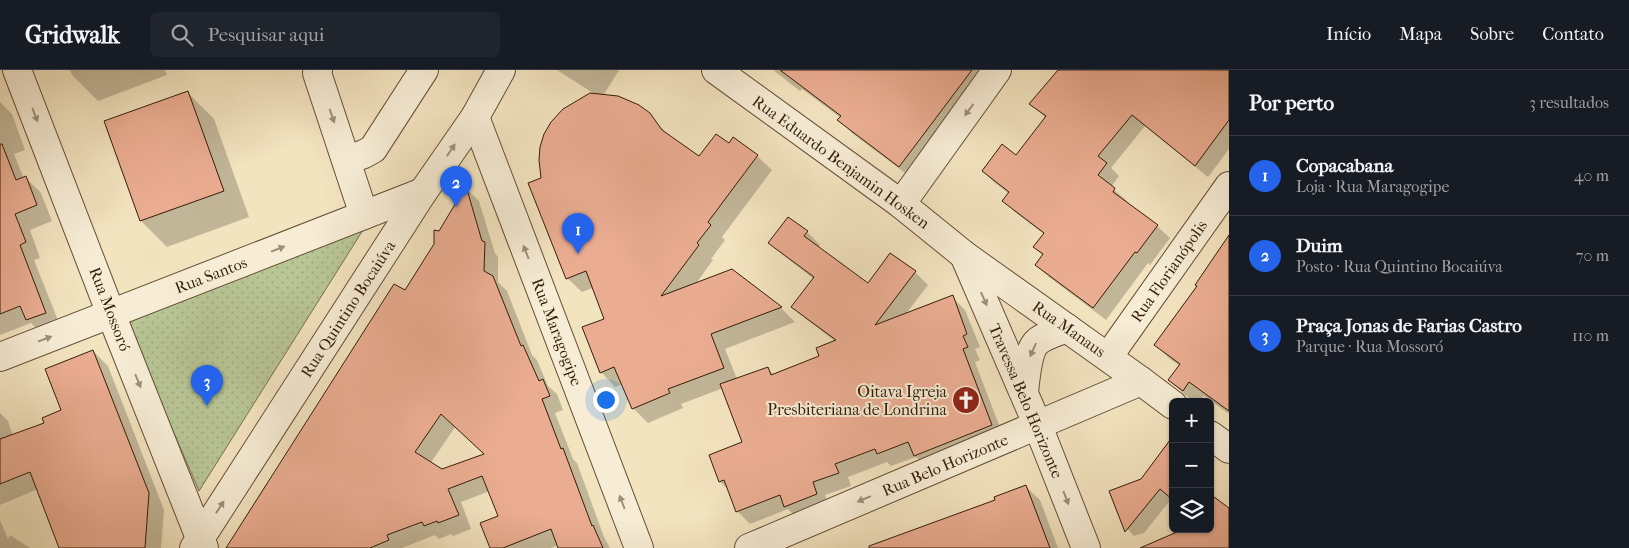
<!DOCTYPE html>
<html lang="pt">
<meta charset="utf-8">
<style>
body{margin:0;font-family:"IM FELL French Canon",serif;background:#20242c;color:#f1f3f6}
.controls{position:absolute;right:15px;bottom:15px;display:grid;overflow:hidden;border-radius:8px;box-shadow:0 1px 4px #0004}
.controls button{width:45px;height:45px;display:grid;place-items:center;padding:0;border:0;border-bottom:1px solid #363941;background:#171b24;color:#f1f3f6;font:25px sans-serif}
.you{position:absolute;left:605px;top:329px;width:18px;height:18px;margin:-12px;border:4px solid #fff;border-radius:50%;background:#1a73e8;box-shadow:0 0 0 8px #1a73e833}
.badge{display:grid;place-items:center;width:32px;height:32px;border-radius:50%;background:#2563eb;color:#fff;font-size:16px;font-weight:700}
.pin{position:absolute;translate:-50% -41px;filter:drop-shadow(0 1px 2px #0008)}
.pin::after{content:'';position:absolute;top:26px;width:18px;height:15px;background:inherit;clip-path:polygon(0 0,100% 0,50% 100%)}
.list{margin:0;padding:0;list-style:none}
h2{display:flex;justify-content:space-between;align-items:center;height:65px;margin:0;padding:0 20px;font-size:21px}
h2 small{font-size:16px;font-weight:400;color:#9ea1a6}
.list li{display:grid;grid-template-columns:32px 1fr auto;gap:15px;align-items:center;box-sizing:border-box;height:80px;padding:0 20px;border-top:1px solid #363941}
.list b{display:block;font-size:19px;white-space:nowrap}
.list p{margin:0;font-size:16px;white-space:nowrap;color:#9ea1a6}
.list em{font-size:16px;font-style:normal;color:#9ea1a6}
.icon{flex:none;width:28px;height:28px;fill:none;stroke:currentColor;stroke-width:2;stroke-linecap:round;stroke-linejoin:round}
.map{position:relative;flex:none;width:1229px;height:478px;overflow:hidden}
header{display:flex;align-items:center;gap:30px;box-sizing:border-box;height:70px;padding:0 25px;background:#171b24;border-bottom:1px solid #363941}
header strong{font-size:24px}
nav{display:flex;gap:28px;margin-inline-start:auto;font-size:18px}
.search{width:350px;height:45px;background:#20242c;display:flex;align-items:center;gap:12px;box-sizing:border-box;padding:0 18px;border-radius:8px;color:#9ea1a6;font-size:19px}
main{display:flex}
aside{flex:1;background:#171b24}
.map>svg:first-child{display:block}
</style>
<header>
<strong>Gridwalk</strong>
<div class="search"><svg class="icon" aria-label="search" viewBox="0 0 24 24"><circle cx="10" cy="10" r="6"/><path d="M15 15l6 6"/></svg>Pesquisar aqui</div>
<nav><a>Início</a><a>Mapa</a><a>Sobre</a><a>Contato</a></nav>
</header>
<main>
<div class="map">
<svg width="1229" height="478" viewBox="0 0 1229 478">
<defs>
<pattern id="park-dots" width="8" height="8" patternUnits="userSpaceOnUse" patternTransform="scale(1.25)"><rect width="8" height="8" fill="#b8c595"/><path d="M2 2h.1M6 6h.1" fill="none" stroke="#9fa97f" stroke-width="1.8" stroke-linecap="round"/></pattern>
</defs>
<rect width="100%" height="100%" fill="#f3e4c0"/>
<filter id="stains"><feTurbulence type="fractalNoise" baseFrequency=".004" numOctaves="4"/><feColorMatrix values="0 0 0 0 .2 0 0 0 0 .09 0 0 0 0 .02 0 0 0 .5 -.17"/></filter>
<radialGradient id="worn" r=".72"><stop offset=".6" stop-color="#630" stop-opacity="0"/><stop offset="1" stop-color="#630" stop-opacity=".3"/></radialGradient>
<path fill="url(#park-dots)" stroke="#76704e" d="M363,160L199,421L125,250Z"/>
<g fill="#0003" fill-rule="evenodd">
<path d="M70,0H165L167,5L98,31L72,5Z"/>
<path d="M557,0H619L603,26L649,44L669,66L699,88L729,75L757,86L772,100L722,167L725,170L711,189L713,190L695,215L732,201L781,238L795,252L725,279L737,309L768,298L774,305L820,287L836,272L806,249L793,236L814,209L783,185L770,172L788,148L807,162L820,175L818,178L868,215L915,202L928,215L905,245L952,227L965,240L980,277L975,279L980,290L975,292L1004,368L928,398L916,387L891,396L887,392L848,407L851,416L825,425L829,437L798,449L788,439L750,454L737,441L729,420L720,412L711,386L744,373L723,318L681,334L683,338L648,353L633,338L623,314L615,317L601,302L606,249L593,218L582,222L567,208L542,109L564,40L593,23Z"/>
<path d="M773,0H978L988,10L913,109L853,64L839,50L841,48L802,19L800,21Z"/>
<path d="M1060,0H1229V79L1208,107L1145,56L1111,98L1119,106L1111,117L1127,131L1126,133L1157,156L1170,168L1150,195L1148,193L1106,250L1049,207L1037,195L1043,186L1035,177L1044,164L1016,143L1004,131L1009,124L995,113L983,101L1016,87L1046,48L1031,34Z"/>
<path d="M188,23L214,49L249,147L167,177L141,151L106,52Z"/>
<path d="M0,32L12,44L25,80L14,84L24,109L26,108L41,123L52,151L30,160L40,188L34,190L61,258L43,265L31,253L0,265Z"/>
<path d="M466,118L479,131L495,183L498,187V212L507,221L532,285L537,290L548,316L557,324L563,340L555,343L573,389L577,393L604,467L610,478H559L558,475L551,478H491L500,447L490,421L461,432L471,459L453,466L451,464L439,469L435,465L402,478H227L406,221L435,175L439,162ZM455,357L486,384L442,401L430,394Z"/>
<path d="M1229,165V344L1204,326L1199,332H1195L1184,324L1170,310L1180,296L1170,289L1156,275L1198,216Z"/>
<path d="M93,281L108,296L164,440L161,478H61L38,419L0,435V343L8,351L13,366L45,353L63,340Z"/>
<path d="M1173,384V435L1169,432L1144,463L1134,466L1124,455L1142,410Z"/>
<path d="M1026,417L1040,430L1058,478H875L997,430Z"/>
<path d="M0,450L8,469L10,465L30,478H0Z"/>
</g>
<g fill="#ebad92" stroke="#341c07" fill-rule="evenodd">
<path d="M780,0H972L899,97L837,50L841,46Z"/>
<path d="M1058,0H1229V50L1195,96L1132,45L1098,86L1107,93L1098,105L1115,118L1113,122L1158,155L1137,183L1135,182L1093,238L1035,195L1043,184L1033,177L1044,163L1002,131L1009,122L982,101L1002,74L1016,85L1046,46L1029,34Z"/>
<path d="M188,21L224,121L140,151L104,51Z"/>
<path d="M590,23L618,26L639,35L650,43L662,60L699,86L716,64L729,73L733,67L758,85L708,152L711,155L697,173L699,175L661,226L732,199L782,237L711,264L724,298L668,319L670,323L632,339L614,297L600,303L582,257L604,249L586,201L566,209L528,113L541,108L539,90L540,77L544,64L551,52L563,39Z"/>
<path d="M0,74H2L16,110L26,106L37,135L15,144L26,172L20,175L46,243L26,250L20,236L0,244Z"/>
<path d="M466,116L482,171L485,172L484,201L493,206L521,276L523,275L539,311L543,309L550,326L542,329L561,379L563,378L592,456L593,455L603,478H558L551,459L503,478H490L480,453L498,446L482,406L448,419L459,445L438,453L437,451L424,456L422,452L387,465L389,470L370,478H226L394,214L405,220L434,174V160L439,161ZM441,344L484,384L442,399L415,382Z"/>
<path d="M788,147L808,161L804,166L868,213L890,183L916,201L875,255L953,225L967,264L963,266L968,277L963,279L992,355L914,386L908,372L877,384L875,379L835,394L839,403L813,412L817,424L784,437L780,425L736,442L724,410L719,412L709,385L742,372L720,314L768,297L771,305L819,286L816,278L836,270L791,237L814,207L768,173Z"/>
<path d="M1229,165V341L1189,312L1183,321L1168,310L1180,294L1154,275L1197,216L1195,215Z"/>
<path d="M93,280L149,423L145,478H59L30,402L0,414V369L44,353L42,348L61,340L45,299Z"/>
<path d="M1173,366V430L1160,419L1125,462L1109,421L1141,409Z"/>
<path d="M1026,415L1050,478H869V476L995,430L994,427Z"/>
<path d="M1210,424L1229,438V478H1140L1184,459H1210Z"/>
</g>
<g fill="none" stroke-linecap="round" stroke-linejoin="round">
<g stroke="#644e35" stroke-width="30">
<g id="minor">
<path d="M17,0L111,244L204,478"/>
<path d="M318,0L317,3L364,145"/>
<path d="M716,0L901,134L964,185L1141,311L1173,335"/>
<path d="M475,47L639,478"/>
<path d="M347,90L364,84L373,79L424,0"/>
<path d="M901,134L997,0"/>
<path d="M964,185L1038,356L1086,478"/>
<path d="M0,287L423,122"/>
<path d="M1108,287L1229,116"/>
<path d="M1024,321C1026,308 1027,280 1038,271C1046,265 1057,262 1067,258"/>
<path d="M1210,365L1229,379"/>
<path d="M194,478L423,122L475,47L501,0"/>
<path d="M749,478L1141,311"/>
</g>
</g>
<use href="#minor" stroke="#f7edd6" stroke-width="28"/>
</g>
<defs><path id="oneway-solid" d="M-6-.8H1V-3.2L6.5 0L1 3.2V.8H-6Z" transform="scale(1.25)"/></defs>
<g fill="#9f8f79">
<use href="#oneway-solid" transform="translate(969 40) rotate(126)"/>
<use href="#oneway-solid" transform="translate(35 45) rotate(69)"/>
<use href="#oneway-solid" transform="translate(332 46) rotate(71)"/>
<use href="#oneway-solid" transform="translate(451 80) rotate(-56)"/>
<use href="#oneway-solid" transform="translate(278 179) rotate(-21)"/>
<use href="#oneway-solid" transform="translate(526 182) rotate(-111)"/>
<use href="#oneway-solid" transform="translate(984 229) rotate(66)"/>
<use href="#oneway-solid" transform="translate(45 269) rotate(-21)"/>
<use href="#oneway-solid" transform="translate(1033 280) rotate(114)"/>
<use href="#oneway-solid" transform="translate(138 311) rotate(68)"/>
<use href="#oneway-solid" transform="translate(1066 428) rotate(69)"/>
<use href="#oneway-solid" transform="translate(864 429) rotate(157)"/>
<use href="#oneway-solid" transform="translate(622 432) rotate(-111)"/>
<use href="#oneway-solid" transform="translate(220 437) rotate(-57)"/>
</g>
<defs>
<g id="church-disc" transform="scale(1.4375)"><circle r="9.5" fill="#8f2418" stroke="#f7edd6"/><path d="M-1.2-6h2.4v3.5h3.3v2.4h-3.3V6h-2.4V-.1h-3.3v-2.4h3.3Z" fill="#fff"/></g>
</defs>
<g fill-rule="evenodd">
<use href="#church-disc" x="966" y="330"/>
</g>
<g text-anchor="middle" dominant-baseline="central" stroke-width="4" stroke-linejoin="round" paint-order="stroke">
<g font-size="16" fill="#341c07" stroke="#f7edd6">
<text transform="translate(841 92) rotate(36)">Rua Eduardo Benjamin Hosken</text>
<text transform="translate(1169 201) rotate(-55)">Rua Florianópolis</text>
<text transform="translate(211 205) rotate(-21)">Rua Santos</text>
<text transform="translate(110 239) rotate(69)">Rua Mossoró</text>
<text transform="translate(348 239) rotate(-57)">Rua Quintino Bocaiúva</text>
<text transform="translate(1069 259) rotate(35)">Rua Manaus</text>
<text transform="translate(557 262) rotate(69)">Rua Maragogipe</text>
<text transform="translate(1026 331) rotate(67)">Travessa Belo Horizonte</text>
<text transform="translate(945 395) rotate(-23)">Rua Belo Horizonte</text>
</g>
<g font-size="16" fill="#341c07" stroke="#f7edd6" text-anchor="end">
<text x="947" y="321">Oitava Igreja<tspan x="947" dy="18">Presbiteriana de Londrina</tspan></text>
</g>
</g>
<rect width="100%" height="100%" filter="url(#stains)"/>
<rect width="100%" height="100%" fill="url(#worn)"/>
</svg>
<div class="controls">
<button>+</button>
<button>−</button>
<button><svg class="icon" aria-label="layers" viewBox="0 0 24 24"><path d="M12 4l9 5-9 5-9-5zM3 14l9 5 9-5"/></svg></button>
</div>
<div class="you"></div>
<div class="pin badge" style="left:578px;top:184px">1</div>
<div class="pin badge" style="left:456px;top:137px">2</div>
<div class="pin badge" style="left:207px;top:336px">3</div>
</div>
<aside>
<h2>Por perto<small>3 resultados</small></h2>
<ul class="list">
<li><span class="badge">1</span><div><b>Copacabana</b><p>Loja · Rua Maragogipe</p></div><em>40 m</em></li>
<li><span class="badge">2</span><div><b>Duim</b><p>Posto · Rua Quintino Bocaiúva</p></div><em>70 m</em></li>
<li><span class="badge">3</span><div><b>Praça Jonas de Farias Castro</b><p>Parque · Rua Mossoró</p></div><em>110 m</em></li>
</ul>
</aside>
</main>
